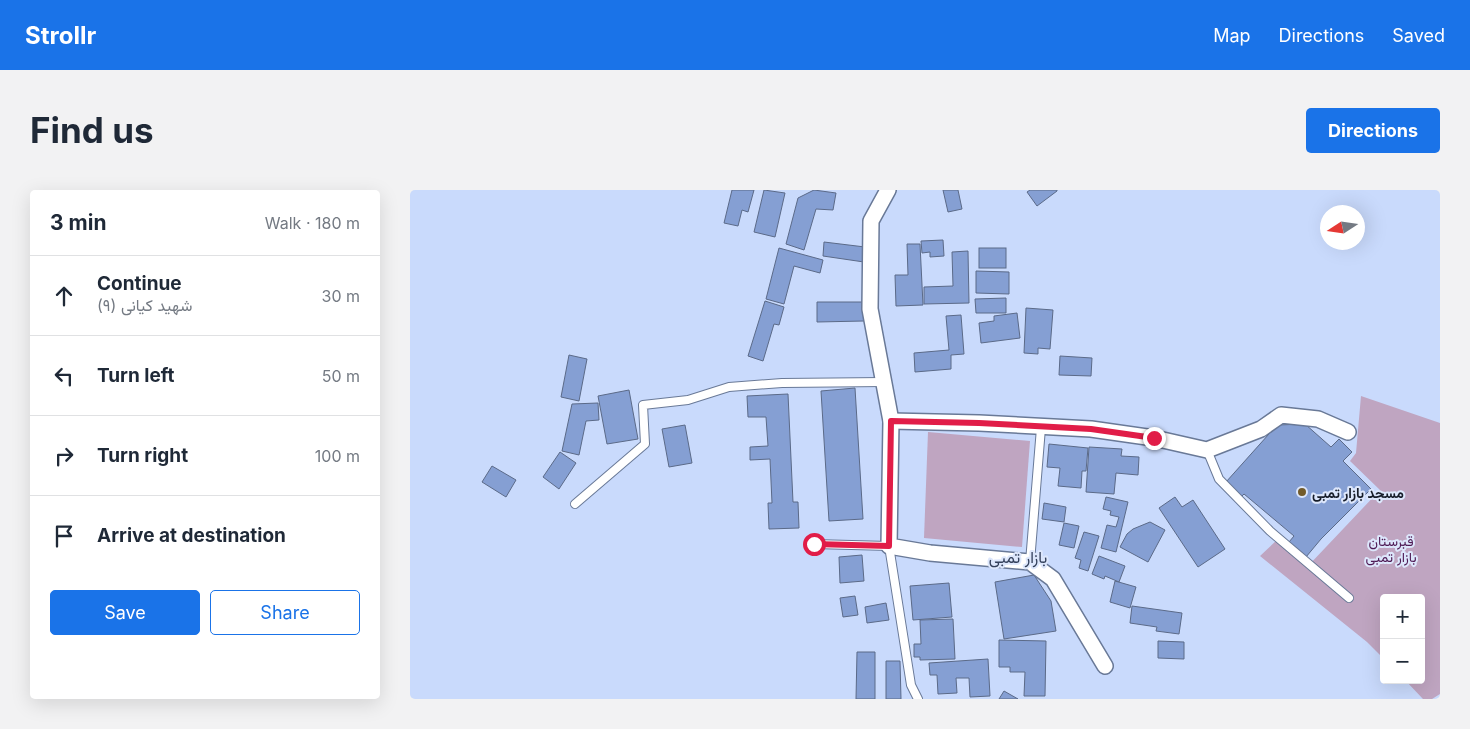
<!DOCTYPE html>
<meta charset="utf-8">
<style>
body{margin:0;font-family:Inter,Vazirmatn,sans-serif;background:#f2f2f3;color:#1f2937}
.controls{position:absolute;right:15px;bottom:15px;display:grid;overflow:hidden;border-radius:5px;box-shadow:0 5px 20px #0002}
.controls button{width:45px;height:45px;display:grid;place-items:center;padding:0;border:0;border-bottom:1px solid #e0e1e3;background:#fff;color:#1f2937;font:25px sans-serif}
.compass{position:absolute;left:910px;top:15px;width:45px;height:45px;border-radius:50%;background:#fff;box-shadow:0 5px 20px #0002;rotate:258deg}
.stop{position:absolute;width:15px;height:15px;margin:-11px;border:4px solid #e11d48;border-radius:50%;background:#fff}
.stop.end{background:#e11d48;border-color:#fff;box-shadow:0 1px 5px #0008}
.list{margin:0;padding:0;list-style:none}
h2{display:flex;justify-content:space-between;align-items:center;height:65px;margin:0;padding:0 20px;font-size:21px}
h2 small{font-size:16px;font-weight:400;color:#747a83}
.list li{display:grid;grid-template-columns:32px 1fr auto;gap:15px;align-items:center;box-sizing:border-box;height:80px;padding:0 20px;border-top:1px solid #e0e1e3}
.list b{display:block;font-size:19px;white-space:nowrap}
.list p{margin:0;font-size:16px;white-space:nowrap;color:#747a83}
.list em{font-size:16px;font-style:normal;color:#747a83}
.actions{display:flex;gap:10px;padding:15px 20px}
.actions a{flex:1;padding:11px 0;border:1px solid #1a73e8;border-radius:5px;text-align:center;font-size:18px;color:#1a73e8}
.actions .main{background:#1a73e8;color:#fff}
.icon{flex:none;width:28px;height:28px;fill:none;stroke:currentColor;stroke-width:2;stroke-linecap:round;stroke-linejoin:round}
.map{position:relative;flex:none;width:1030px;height:509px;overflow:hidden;border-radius:5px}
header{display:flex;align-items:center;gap:30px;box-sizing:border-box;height:70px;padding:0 25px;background:#1a73e8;color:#fff}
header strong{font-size:24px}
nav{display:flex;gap:28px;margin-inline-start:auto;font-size:18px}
.intro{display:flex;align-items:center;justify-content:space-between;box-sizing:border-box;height:120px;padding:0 30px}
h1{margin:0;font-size:35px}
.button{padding:12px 22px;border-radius:5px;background:#1a73e8;color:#fff;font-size:18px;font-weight:700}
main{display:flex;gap:30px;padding:0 30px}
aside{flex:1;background:#fff;border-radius:5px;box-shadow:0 5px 20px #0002}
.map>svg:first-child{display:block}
</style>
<header>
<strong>Strollr</strong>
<nav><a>Map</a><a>Directions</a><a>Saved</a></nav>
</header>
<div class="intro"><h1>Find us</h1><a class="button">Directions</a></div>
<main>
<aside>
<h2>3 min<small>Walk · 180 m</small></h2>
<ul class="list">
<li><svg class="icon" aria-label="ahead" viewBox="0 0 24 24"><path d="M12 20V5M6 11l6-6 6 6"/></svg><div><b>Continue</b><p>شهید کیانی (۹)</p></div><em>30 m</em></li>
<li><svg class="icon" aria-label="left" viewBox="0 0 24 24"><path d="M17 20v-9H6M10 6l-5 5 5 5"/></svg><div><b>Turn left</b></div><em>50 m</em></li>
<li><svg class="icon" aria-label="right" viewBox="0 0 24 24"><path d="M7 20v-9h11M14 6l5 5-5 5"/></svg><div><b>Turn right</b></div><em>100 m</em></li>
<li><svg class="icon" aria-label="arrive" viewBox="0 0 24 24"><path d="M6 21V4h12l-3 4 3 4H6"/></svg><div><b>Arrive at destination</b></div></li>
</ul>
<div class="actions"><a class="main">Save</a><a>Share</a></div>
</aside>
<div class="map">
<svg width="1030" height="509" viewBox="0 0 1030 509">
<rect width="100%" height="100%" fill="#c9dafc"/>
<g fill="#bfa5c1">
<path d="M951,206L1030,233V504L1022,509H1013L995,490H1011V408H974V469L957,452L850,366L868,349L898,376L970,300L940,271L946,263Z"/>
<path d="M518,242L620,251L612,357L514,348Z"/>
</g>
<g fill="#859fd3" stroke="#5b6a88">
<path d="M322,0H344L338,22L332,20L328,36L314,33Z"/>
<path d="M354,0L375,3L365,47L344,42Z"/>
<path d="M404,0L426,3L423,20L406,19L394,60L376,54L388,8Z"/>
<path d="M533,0H548L552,19L538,22Z"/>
<path d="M620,0H647V1L627,16L617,2Z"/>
<path d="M533,50L534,66L520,67V62L512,63L511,51Z"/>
<path d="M414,52L455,57L454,72L413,66Z"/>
<path d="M497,54H510L513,115L486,116L485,85H498Z"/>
<path d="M369,58L413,70L410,83L384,76L374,114L356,109Z"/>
<rect x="569" y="58" width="27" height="20"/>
<path d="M558,61L559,113L514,114V97L543,96L542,62Z"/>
<path d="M566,81L599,82V104L566,103Z"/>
<path d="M596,108V123H566L565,109Z"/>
<path d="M355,111L374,117L369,135L364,134L353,171L338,166Z"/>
<path d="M407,112H453L454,131L407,132Z"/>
<path d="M616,118L643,120L640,159L628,158V164L614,163Z"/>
<path d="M607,123L610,148L571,153L569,133L584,131V126Z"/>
<path d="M551,125L554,164L541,165V179L505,182L504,163L539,160L536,126Z"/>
<path d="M159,165L177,169L169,211L151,207Z"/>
<path d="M650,166L682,168L681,186L649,185Z"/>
<path d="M445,198L453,329L419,331L411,201Z"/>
<path d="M219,200L228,249L197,254L188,206Z"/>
<path d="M378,204L383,312H388L389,338L359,339L358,313H362L360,269L340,270V257L358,256L356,227H338L337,206Z"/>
<path d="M188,213L189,230L176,231L169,265L152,261L162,214Z"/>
<path d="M895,234L921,257L929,249L942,262L933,271L961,299L911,349L896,367L879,352L884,346L834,304L831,307L816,292L867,235Z"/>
<path d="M275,235L282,273L259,277L252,239Z"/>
<path d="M639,254L678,258L676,281H672L671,298L648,296L650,278L637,277Z"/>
<path d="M679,257L712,259L711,266L729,267L728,285L706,283L704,304L676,302Z"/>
<path d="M150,262L166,273L149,299L133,287Z"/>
<path d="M82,276L106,290L96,307L72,292Z"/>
<path d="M696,307L718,312L706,362L691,358L697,335L706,337L709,327L700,325L701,321L693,319Z"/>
<path d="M765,307L772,317L783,310L815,359L788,377L749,318Z"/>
<path d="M634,313L656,317L654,332L632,329Z"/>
<path d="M740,332L755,340L738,372L710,357L717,344L723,339Z"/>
<path d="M654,333L669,336L664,358L649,355Z"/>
<path d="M674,342L689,346L678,381L669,378L671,370L665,368Z"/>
<path d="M452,365L454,391L430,393L429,367Z"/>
<path d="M689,366L715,376L709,392L695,386L694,389L682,384Z"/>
<path d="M624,385L641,411L646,441L594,449L585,392Z"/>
<path d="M705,391L726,397L720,418L700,412Z"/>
<path d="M539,393L542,427L503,430L500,396Z"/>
<path d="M445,406L448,425L433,427L430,408Z"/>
<path d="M476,413L479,430L457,433L455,417Z"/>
<path d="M722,416L772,423L769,444L746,441L747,437L720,433Z"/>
<path d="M543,429L545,469L510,470V467H504V454H511L510,430Z"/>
<path d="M589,450L636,451L635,506H614L615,482H600V477H589Z"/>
<path d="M748,451L774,452V469L748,468Z"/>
<path d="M447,462H465V509H446Z"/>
<path d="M578,469L580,506L560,507L559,488H546L547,503L528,504L527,485H520L519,473Z"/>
<path d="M476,471H490L491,509H476Z"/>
<path d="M594,501L608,509H589Z"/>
</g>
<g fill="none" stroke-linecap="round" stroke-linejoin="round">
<g stroke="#697997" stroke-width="10">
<g id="service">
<path d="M797,260L809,289L860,341L939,408"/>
<path d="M165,314L235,254L233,215L278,210L319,197L372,193L474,192"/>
<path d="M404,354L479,356L501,495L508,509"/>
<path d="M620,372L631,238"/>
</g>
</g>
<g stroke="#697997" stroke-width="18">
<g id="minor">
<path d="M478,0L461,31L460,119L481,231L479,356L520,363L620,372L643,389L695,476"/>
<path d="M481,231L569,233L681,239L744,248L797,260L851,239L871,225L908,229L938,242"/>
</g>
</g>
<use href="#service" stroke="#fff" stroke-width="8"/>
<use href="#minor" stroke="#fff" stroke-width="15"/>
</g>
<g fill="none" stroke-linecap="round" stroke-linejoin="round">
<path stroke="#e11d48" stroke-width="6" d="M404,354L479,356L481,231L569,233L681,239L744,248"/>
</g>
<circle fill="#725b2b" stroke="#dde7fc" stroke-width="2" cx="892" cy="302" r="5"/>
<g text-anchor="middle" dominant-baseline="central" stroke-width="4" stroke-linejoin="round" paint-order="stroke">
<g font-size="14" font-weight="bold" fill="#171d29" stroke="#dde7fc" text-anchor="start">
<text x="902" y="302">مسجد بازار تمبی</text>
</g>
<g font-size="14" fill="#4f1b55" stroke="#dde7fc">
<text x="981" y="350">قبرستان<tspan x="981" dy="16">بازار تمبی</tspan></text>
</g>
<g font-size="16" fill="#33405b" stroke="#dde7fc">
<text x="608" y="367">بازار تمبی</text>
</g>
</g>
</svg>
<div class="controls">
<button>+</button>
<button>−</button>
</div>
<svg class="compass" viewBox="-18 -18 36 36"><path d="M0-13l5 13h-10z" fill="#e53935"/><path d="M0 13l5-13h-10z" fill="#747a83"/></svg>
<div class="stop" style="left:404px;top:354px"></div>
<div class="stop end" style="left:744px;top:248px"></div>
</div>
</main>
